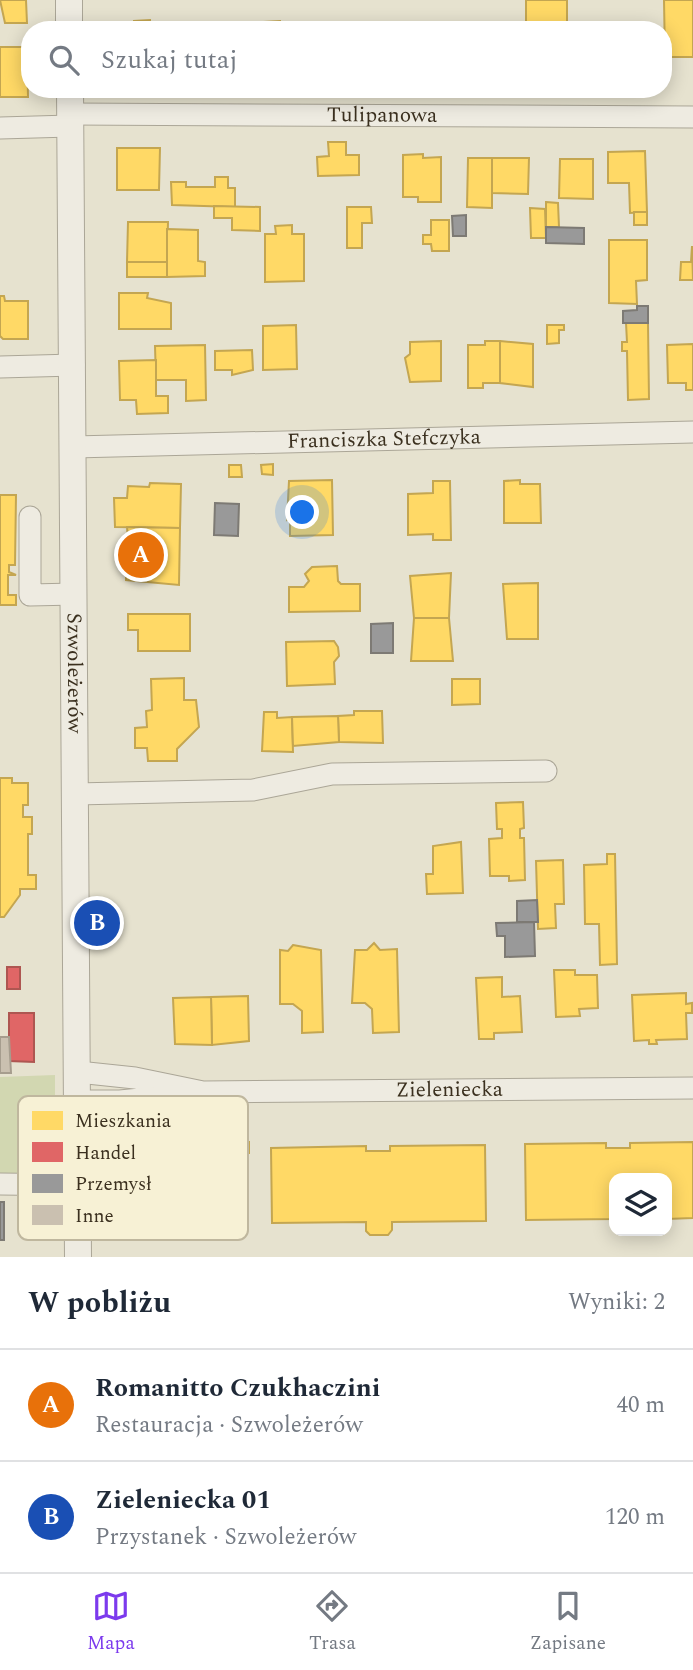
<!DOCTYPE html>
<html lang="pl">
<meta charset="utf-8">
<style>
body{margin:0;font-family:Spectral,serif;background:#f6f6f7;color:#1f2937}
.controls{position:absolute;right:21px;bottom:21px;display:grid;overflow:hidden;border-radius:14px;box-shadow:0 4px 18px #0003}
.controls button{width:63px;height:63px;display:grid;place-items:center;padding:0;border:0;border-bottom:2px solid #e0e1e3;background:#fff;color:#1f2937;font:35px sans-serif}
.you{position:absolute;left:303px;top:513px;width:24px;height:24px;margin:-18px;border:5px solid #fff;border-radius:50%;background:#1a73e8;box-shadow:0 0 0 10px #1a73e833}
.badge{display:grid;place-items:center;width:46px;height:46px;border-radius:50%;background:#7c3aed;color:#fff;font-size:23px;font-weight:700}
.pin{position:absolute;translate:-50% -50%;border:4px solid #fff;box-shadow:0 2px 7px #0006}
.list{margin:0;padding:0;list-style:none}
h2{display:flex;justify-content:space-between;align-items:center;height:91px;margin:0;padding:0 28px;font-size:30px}
h2 small{font-size:23px;font-weight:400;color:#747a83}
.list li{display:grid;grid-template-columns:46px 1fr auto;gap:21px;align-items:center;box-sizing:border-box;height:112px;padding:0 28px;border-top:2px solid #e0e1e3}
.list b{display:block;font-size:26px;white-space:nowrap}
.list p{margin:0;font-size:23px;white-space:nowrap;color:#747a83}
.list em{font-size:23px;font-style:normal;color:#747a83}
.icon{flex:none;width:38px;height:38px;fill:none;stroke:currentColor;stroke-width:2;stroke-linecap:round;stroke-linejoin:round}
.map{position:relative;flex:none;width:693px;height:1257px;overflow:hidden}
.search{position:absolute;background:#fff;box-shadow:0 4px 18px #0003;left:21px;right:21px;top:21px;height:77px;display:flex;align-items:center;gap:18px;box-sizing:border-box;padding:0 24px;border-radius:28px;color:#747a83;font-size:26px}
.sheet{height:315px;background:#fff}
nav{display:flex;justify-content:space-around;align-items:center;box-sizing:border-box;height:98px;border-top:2px solid #e0e1e3;background:#fff;font-size:19px;color:#747a83}
nav a{display:grid;justify-items:center;gap:4px}
nav .on{color:#7c3aed}
.map>svg:first-child{display:block}
</style>
<div class="map">
<svg width="693" height="1257" viewBox="0 0 693 1257">
<rect width="100%" height="100%" fill="#e6e2cf"/>
<path fill="#d2d7b1" d="M55,1075V1141H48V1156L41,1162L40,1173H0V1077Z"/>
<g fill="#ffd966" stroke="#c4a651" stroke-width="2">
<path d="M0,0H26L27,23H5Z"/>
<path d="M526,0H567V28L526,29Z"/>
<path d="M664,0H693V57H665Z"/>
<path d="M150,20V30H121L134,28V21Z"/>
<path d="M280,21V30H251V27L264,26V22Z"/>
<path d="M217,23H237V27H251V30H217Z"/>
<path d="M0,47H27L28,97H0Z"/>
<path d="M328,142H346V155H359V175L318,176L317,157L329,156Z"/>
<path d="M117,148H160L159,190H117Z"/>
<path d="M645,151L647,212L630,213L629,183H608V152Z"/>
<path d="M423,154V158L441,157V202H418V197H403V155Z"/>
<path d="M468,158H492V208L467,207Z"/>
<path d="M492,158H529L528,194L492,193Z"/>
<path d="M560,159H593V199L559,198Z"/>
<path d="M215,177H228V188H235V207L172,205L171,182H186V187H215Z"/>
<path d="M546,202L558,203L559,227H546Z"/>
<path d="M214,206L260,207V231L232,230V218H214Z"/>
<path d="M347,207H371L372,223H362V248H347Z"/>
<path d="M530,208L545,209L546,238H531Z"/>
<rect x="634" y="212" width="13" height="13"/>
<path d="M431,220H449V251H432L431,244H423V235H431Z"/>
<path d="M128,222H168L167,262H127Z"/>
<path d="M292,225V234H304V281L265,282V234H276L275,226Z"/>
<path d="M167,229L198,230V261L205,262V276L167,277Z"/>
<path d="M609,240H647V280L636,281L637,304L609,303Z"/>
<path d="M692,246L693,280H680L681,262H691Z"/>
<rect x="127" y="262" width="40" height="15"/>
<path d="M119,293H148L147,298L171,303V329H119Z"/>
<path d="M0,296H4L5,301H28V339H3L0,336Z"/>
<path d="M626,323H648L649,399L628,400L627,351H622V342H627Z"/>
<path d="M296,325L297,369L263,370V326Z"/>
<path d="M547,325H564V330H559V343L547,344Z"/>
<path d="M441,341V381L410,382L405,358L410,354V342Z"/>
<path d="M485,341H500V383H483V388H468V345H485Z"/>
<path d="M500,341L533,344V387L500,383Z"/>
<path d="M693,344V390H686V383H668L667,345Z"/>
<path d="M205,345L206,400L186,401V380H156L155,346Z"/>
<path d="M252,350L253,370L232,375V370H215V351Z"/>
<path d="M156,360V396H168V413L137,414L136,400H120L119,361Z"/>
<path d="M273,464V475L262,474L261,465Z"/>
<path d="M229,465H241L242,477H229Z"/>
<path d="M332,480L333,535L290,536V519L287,520L289,481Z"/>
<path d="M520,480V484H540L541,523H504V481Z"/>
<path d="M433,481H450L451,540H433V534L408,535V494L433,493Z"/>
<path d="M150,483L181,484L180,528L115,527L114,498H127L128,486L149,487Z"/>
<path d="M0,495H16L15,565H9V572L16,575H8V595H16V605H0Z"/>
<path d="M127,527L180,528L179,585L126,580V568H130Z"/>
<path d="M337,566L338,581L341,584H360V611L289,612V587H304L309,581L305,574L312,567Z"/>
<path d="M451,573L449,618H414L410,576Z"/>
<path d="M538,583V639H507L503,584Z"/>
<path d="M128,614H190V651H138V630H128Z"/>
<path d="M414,618H449L453,661H411Z"/>
<path d="M334,641L338,647L339,656L334,662L335,684L287,686L286,642Z"/>
<path d="M184,678V700H196L199,727L177,749V761H148L147,748H135V728L147,727L146,711L152,710L151,679Z"/>
<path d="M452,679H480V704L452,705Z"/>
<path d="M354,711H382L383,743L339,742L338,716L354,715Z"/>
<path d="M264,712H277V718L292,717L293,752L262,751Z"/>
<path d="M338,716L339,742L293,746L292,717Z"/>
<path d="M0,778H12V783H28V805H23V817H32V834H28V875H36V889H20V895L4,917H0Z"/>
<path d="M523,802L524,828L520,829V838H524L525,880L509,881V876H490L489,839L502,838V829H497L496,803Z"/>
<path d="M461,842L463,893L427,894L426,874H433V846Z"/>
<path d="M607,854H615L617,964L600,965L599,924H585L584,865L607,864Z"/>
<path d="M563,860L564,904H555L556,928L538,929L536,861Z"/>
<path d="M374,943L380,950L397,949L399,1032L373,1033L372,1009L365,1003H352L355,950H367Z"/>
<path d="M293,945L321,950L323,1032L302,1033V1011L293,1004H280V950L288,951Z"/>
<path d="M554,970H575V975H597L598,1008L579,1009L580,1016L556,1017Z"/>
<path d="M502,977V997L520,996L522,1032L494,1033V1039H479L476,978Z"/>
<path d="M686,993V1004L692,1003V1013H686L687,1039L656,1040L657,1044H649V1040L634,1041L632,995Z"/>
<path d="M248,996L249,1041L212,1045L211,997Z"/>
<path d="M211,997L212,1045L175,1044L173,998Z"/>
<path d="M240,1141L249,1142V1153H240Z"/>
<path d="M693,1142V1218L667,1219V1178H614V1219L526,1220L525,1144L606,1143V1148H630V1143Z"/>
<path d="M485,1145L486,1221L392,1222V1230L388,1235H370L366,1231V1222L272,1223L271,1148L366,1146V1151H390V1146Z"/>
</g>
<g fill="#e06666" stroke="#ae5651" stroke-width="2">
<rect x="7" y="967" width="13" height="22"/>
<path d="M9,1013H34V1062L9,1061Z"/>
</g>
<g fill="#999" stroke="#7d7a74" stroke-width="2">
<path d="M466,215V236H453L452,216Z"/>
<path d="M546,227L584,228V244L546,243Z"/>
<path d="M637,306H648V323H623V311L637,310Z"/>
<path d="M215,503L239,504L238,536L214,535Z"/>
<path d="M393,623V653H371V624Z"/>
<path d="M537,900L538,922H517V901Z"/>
<path d="M534,922L535,956L505,957V936H497L496,923Z"/>
<rect x="0" y="1202" width="4" height="38"/>
</g>
<path fill="#cac0b0" stroke="#a69d8e" stroke-width="2" d="M0,1037H9L11,1073H0Z"/>
<g fill="none" stroke-linecap="round" stroke-linejoin="round">
<g stroke="#aba697" stroke-width="23">
<g id="minor">
<path id="s1" d="M70,114L693,117"/>
<path d="M0,128L70,126"/>
<path d="M0,367L74,365"/>
<path id="s2" d="M74,447L693,432"/>
<path d="M30,517V595L75,594"/>
<path d="M76,794L253,790L332,774L546,771"/>
<path id="s3" d="M78,1072L135,1078L203,1092L693,1088"/>
<path d="M78,1101H120L191,1094"/>
<path d="M0,1184L78,1185"/>
</g>
</g>
<g stroke="#aba697" stroke-width="28">
<g id="tertiary">
<path d="M69,0V30"/>
<path id="s4" d="M70,89L78,1257"/>
</g>
</g>
<use href="#minor" stroke="#eeebe1" stroke-width="21"/>
<use href="#tertiary" stroke="#eeebe1" stroke-width="26"/>
</g>
<g text-anchor="middle" dominant-baseline="central" stroke-width="7" stroke-linejoin="round" paint-order="stroke">
<g font-size="21" fill="#3b301f" stroke="#f7f1d5">
<text stroke="none"><textPath href="#s1" startOffset="312">Tulipanowa</textPath></text>
<text stroke="none"><textPath href="#s2" startOffset="310">Franciszka Stefczyka</textPath></text>
<text stroke="none"><textPath href="#s4" startOffset="584">Szwoleżerów</textPath></text>
<text stroke="none"><textPath href="#s3" startOffset="373">Zieleniecka</textPath></text>
</g>
</g>
<rect x="18" y="1096" width="230" height="144" rx="10" fill="#f7f1d5" stroke="#bfb79e" stroke-width="2"/>
<rect x="32" y="1111" width="31" height="19" fill="#ffd966"/>
<rect x="32" y="1142" width="31" height="20" fill="#e06666"/>
<rect x="32" y="1174" width="31" height="19" fill="#999"/>
<rect x="32" y="1205" width="31" height="20" fill="#cac0b0"/>
<g font-size="19" fill="#3b301f">
<text x="75" y="1127">Mieszkania</text>
<text x="75" y="1159">Handel</text>
<text x="75" y="1190">Przemysł</text>
<text x="75" y="1222">Inne</text>
</g>
</svg>
<div class="controls">
<button><svg class="icon" aria-label="layers" viewBox="0 0 24 24"><path d="M12 4l9 5-9 5-9-5zM3 14l9 5 9-5"/></svg></button>
</div>
<div class="you"></div>
<div class="pin badge" style="left:141px;top:555px;background:#e8710a">A</div>
<div class="pin badge" style="left:97px;top:923px;background:#1a4fb4">B</div>
<div class="search"><svg class="icon" aria-label="search" viewBox="0 0 24 24"><circle cx="10" cy="10" r="6"/><path d="M15 15l6 6"/></svg>Szukaj tutaj</div>
</div>
<section class="sheet">
<h2>W pobliżu<small>Wyniki: 2</small></h2>
<ul class="list">
<li><span class="badge" style="background:#e8710a">A</span><div><b>Romanitto Czukhaczini</b><p>Restauracja · Szwoleżerów</p></div><em>40 m</em></li>
<li><span class="badge" style="background:#1a4fb4">B</span><div><b>Zieleniecka 01</b><p>Przystanek · Szwoleżerów</p></div><em>120 m</em></li>
</ul>
</section>
<nav>
<a class="on"><svg class="icon" aria-label="map" viewBox="0 0 24 24"><path d="M3 6l6-2 6 2 6-2v14l-6 2-6-2-6 2zM9 4v14M15 6v14"/></svg>Mapa</a>
<a><svg class="icon" aria-label="directions" viewBox="0 0 24 24"><path d="M12 3l9 9-9 9-9-9zM9 14v-3h6M13 9l2 2-2 2"/></svg>Trasa</a>
<a><svg class="icon" aria-label="saved" viewBox="0 0 24 24"><path d="M7 4h10v16l-5-4-5 4z"/></svg>Zapisane</a>
</nav>
